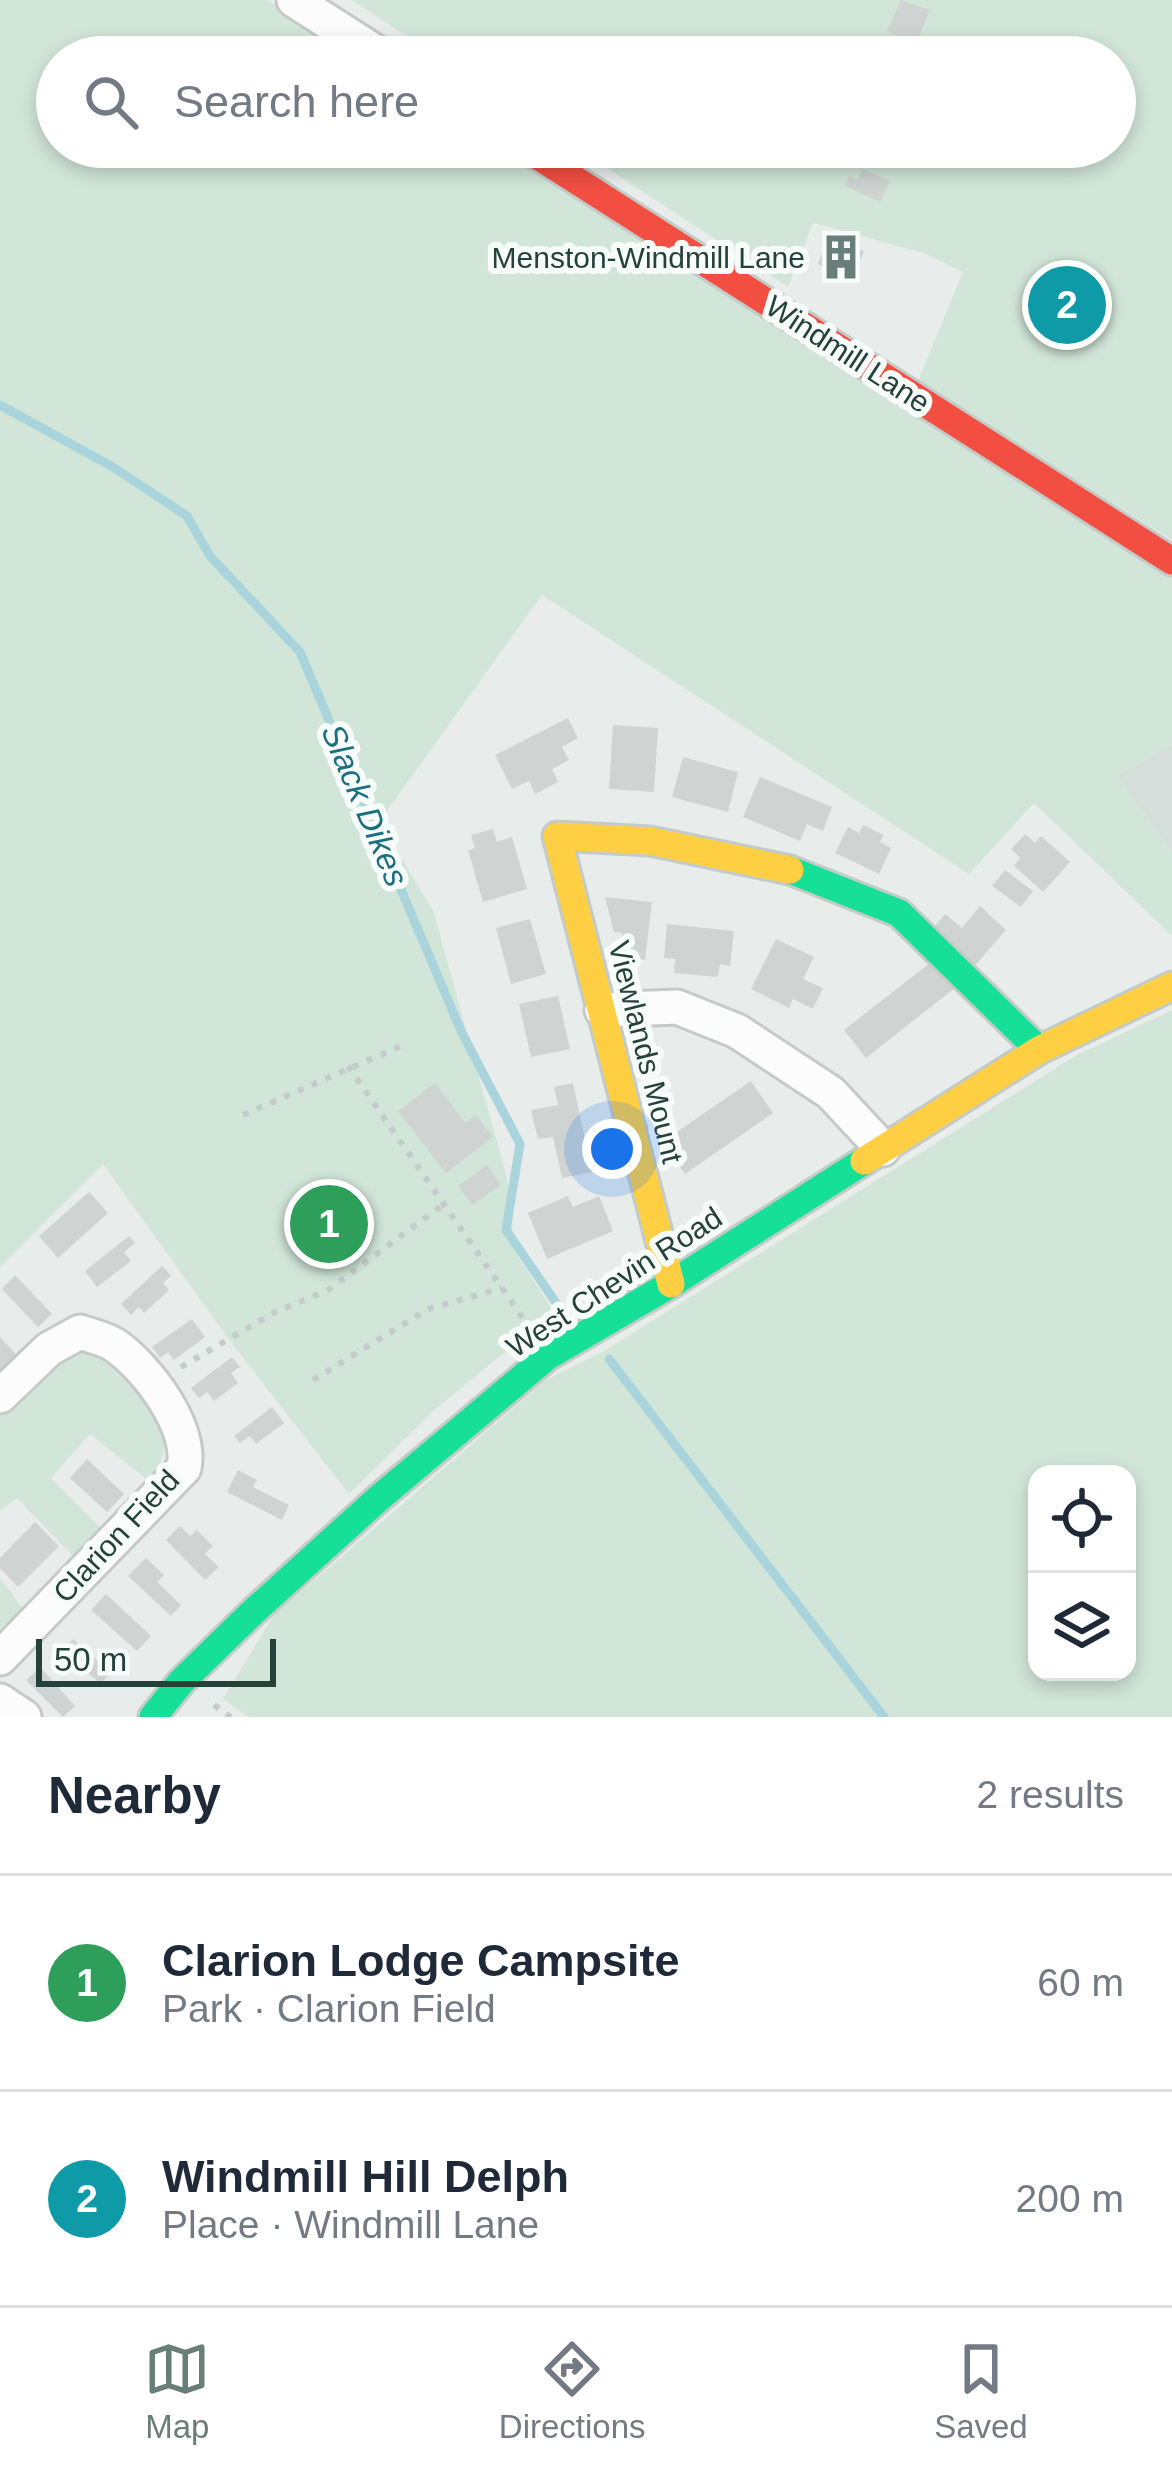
<!DOCTYPE html>
<meta charset="utf-8">
<style>
body{margin:0;font-family:Arial,sans-serif;background:#f6f6f7;color:#1f2937}
.controls{position:absolute;right:36px;bottom:36px;display:grid;overflow:hidden;border-radius:24px;box-shadow:0 6px 18px #0003}
.controls button{width:108px;height:108px;display:grid;place-items:center;padding:0;border:0;border-bottom:3px solid #e0e1e3;background:#fff;color:#1f2937;font:60px sans-serif}
.scale{position:absolute;left:36px;bottom:30px;width:240px;box-sizing:border-box;padding-left:12px;border:6px solid #24423a;border-top:0;font-size:33px;line-height:42px;white-space:nowrap;color:#24423a;-webkit-text-stroke:9px #f7fbf9;paint-order:stroke}
.you{position:absolute;left:612px;top:1149px;width:42px;height:42px;margin:-30px;border:9px solid #fff;border-radius:50%;background:#1a73e8;box-shadow:0 0 0 18px #1a73e833}
.badge{display:grid;place-items:center;width:78px;height:78px;border-radius:50%;background:#697e78;color:#fff;font-size:39px;font-weight:700}
.pin{position:absolute;translate:-50% -50%;border:6px solid #fff;box-shadow:0 3px 12px #0006}
.list{margin:0;padding:0;list-style:none}
h2{display:flex;justify-content:space-between;align-items:center;height:156px;margin:0;padding:0 48px;font-size:51px}
h2 small{font-size:39px;font-weight:400;color:#747a83}
.list li{display:grid;grid-template-columns:78px 1fr auto;gap:36px;align-items:center;box-sizing:border-box;height:216px;padding:0 48px;border-top:3px solid #e0e1e3}
.list b{display:block;font-size:45px;white-space:nowrap}
.list p{margin:0;font-size:39px;white-space:nowrap;color:#747a83}
.list em{font-size:39px;font-style:normal;color:#747a83}
.icon{flex:none;width:66px;height:66px;fill:none;stroke:currentColor;stroke-width:2;stroke-linecap:round;stroke-linejoin:round}
.map{position:relative;flex:none;width:1172px;height:1717px;overflow:hidden}
.search{position:absolute;background:#fff;box-shadow:0 6px 18px #0003;left:36px;right:36px;top:36px;height:132px;display:flex;align-items:center;gap:30px;box-sizing:border-box;padding:0 42px;border-radius:66px;color:#747a83;font-size:45px}
.sheet{height:588px;background:#fff}
nav{display:flex;justify-content:space-around;align-items:center;box-sizing:border-box;height:168px;border-top:3px solid #e0e1e3;background:#fff;font-size:33px;color:#747a83}
nav a{display:grid;justify-items:center;gap:6px}
nav .on{color:#697e78}
.map>svg:first-child{display:block}
</style>
<div class="map">
<svg width="1172" height="1717" viewBox="0 0 1172 1717">
<rect width="100%" height="100%" fill="#e8edeb"/>
<path fill="#d6dedb" d="M1172,745V853L1117,775Z"/>
<g fill="#d1e6d8" fill-rule="evenodd">
<path d="M0,0H267L357,57H57V147H498L1172,576V745L1117,775L1172,853V936L1034,803L969,874L542,595L379,822L433,910L513,1200L512,1247L554,1312L432,1412L349,1494L227,1337L103,1164L0,1267Z"/>
<path d="M352,0H1172V540L918,381L963,272L924,253L813,223L788,287L575,147H1115V57H438Z"/>
<path d="M1172,1010V1717H248L223,1699L273,1616L546,1380L604,1351L1075,1056ZM1037,1474H1127V1672H1037Z"/>
<path d="M67,1349L97,1354L123,1369L153,1404L167,1440L154,1485L90,1434L51,1478L106,1533L78,1561L17,1498L0,1511V1410Z"/>
<path d="M0,1578L24,1610L0,1628Z"/>
</g>
<g fill="none" stroke-linecap="round" stroke-linejoin="round">
<g stroke="#a9d4db" stroke-width="9">
<path d="M0,405L113,467L187,516L210,556L300,652L462,1033L520,1144L506,1230L563,1313"/>
<path d="M609,1359L884,1717"/>
</g>
</g>
<g fill="#cfd4d2">
<path d="M901,0L930,10L916,44L887,31Z"/>
<path d="M862,169L890,181L880,202L845,186L849,176L857,180Z"/>
<path d="M828,238L864,251L854,277L818,264Z"/>
<path d="M568,718L578,738L562,747L569,760L552,769L558,782L535,794L529,781L512,789L495,755Z"/>
<path d="M613,725L658,728L654,792L609,789Z"/>
<path d="M683,757L738,772L728,812L672,797Z"/>
<path d="M760,777L832,807L823,831L807,824L800,841L743,817Z"/>
<path d="M863,825L884,835L880,842L891,848L879,874L835,853L848,827L859,833Z"/>
<path d="M493,829L497,842L512,837L527,889L483,902L468,850L475,848L471,835Z"/>
<path d="M1025,834L1035,843L1041,836L1070,862L1043,892L1014,866L1020,858L1011,849Z"/>
<path d="M1005,870L1033,891L1021,907L992,886Z"/>
<path d="M605,897L652,902L645,960L619,957L622,933L614,932Z"/>
<path d="M980,906L1006,930L971,970L929,933L945,914L962,928Z"/>
<path d="M530,919L546,974L511,984L496,928Z"/>
<path d="M667,924L734,931L730,966L720,964L718,977L674,973L675,959L664,958Z"/>
<path d="M776,939L814,957L803,979L823,988L813,1009L793,999L789,1008L751,989Z"/>
<path d="M935,959L956,987L866,1058L844,1030Z"/>
<path d="M558,996L570,1049L531,1057L519,1004Z"/>
<path d="M751,1081L773,1113L685,1174L662,1142Z"/>
<path d="M435,1083L465,1123L476,1115L493,1137L446,1173L398,1111Z"/>
<path d="M573,1083L592,1172L562,1178L553,1137L538,1139L531,1110L558,1105L554,1087Z"/>
<path d="M487,1165L501,1185L472,1205L458,1186Z"/>
<path d="M89,1192L108,1213L58,1258L39,1236Z"/>
<path d="M568,1196L573,1207L599,1196L613,1231L547,1259L528,1213Z"/>
<path d="M129,1236L135,1243L124,1252L131,1261L97,1287L85,1271Z"/>
<path d="M162,1266L171,1276L163,1283L169,1290L144,1313L139,1307L131,1315L121,1304Z"/>
<path d="M15,1275L52,1314L38,1327L2,1289Z"/>
<path d="M192,1319L205,1337L174,1360L168,1352L160,1358L152,1347Z"/>
<path d="M0,1337L16,1354L0,1370Z"/>
<path d="M232,1357L240,1367L231,1373L238,1383L214,1401L207,1392L199,1398L191,1388Z"/>
<path d="M272,1407L284,1423L256,1444L250,1436L240,1443L234,1436Z"/>
<path d="M87,1459L124,1494L107,1512L70,1478Z"/>
<path d="M238,1470L257,1480L253,1487L289,1505L282,1520L227,1492Z"/>
<path d="M35,1522L59,1546L18,1587L0,1568V1558Z"/>
<path d="M180,1526L190,1536L197,1530L213,1546L205,1554L219,1567L205,1580L166,1540Z"/>
<path d="M146,1558L164,1575L157,1582L181,1605L171,1616L128,1576Z"/>
<path d="M106,1594L151,1636L137,1651L91,1610Z"/>
<path d="M73,1639L111,1672L101,1684L63,1651Z"/>
<path d="M40,1667L75,1706L63,1717L26,1680Z"/>
</g>
<g fill="none" stroke-linecap="round" stroke-linejoin="round">
<g stroke="#c5cac8" stroke-width="39">
<g id="street">
<path d="M294,0L383,57"/>
<path d="M602,1010L677,1007L737,1031L831,1093L883,1149"/>
<path d="M0,1396L49,1349L80,1332C91,1336 107,1339 116,1346C148,1369 192,1427 184,1468L0,1658"/>
<path d="M0,1701L24,1717"/>
</g>
</g>
<g stroke="#c3cbc8" stroke-width="33">
<g id="fast">
<path d="M790,870L899,913L1039,1050"/>
<path d="M153,1717L181,1682L253,1612L379,1498L548,1356L671,1284L864,1161"/>
</g>
</g>
<g stroke="#c3cbc8" stroke-width="33">
<g id="slow">
<path d="M864,1161L1039,1050L1172,986"/>
<path d="M671,1284L557,836L650,841L790,870"/>
</g>
</g>
<g stroke="#c3cbc8" stroke-width="33">
<path id="jam" d="M524,147L1172,561"/>
</g>
<g stroke="#c3ccca" stroke-width="6" stroke-dasharray="6 9" stroke-linecap="butt">
<path d="M348,1066L527,1324"/>
<path d="M243,1115L408,1043"/>
<path d="M181,1367L275,1312L328,1290L444,1204"/>
<path d="M313,1380L428,1309L502,1288"/>
<path d="M214,1705L231,1717"/>
</g>
<use href="#street" stroke="#fcfcfc" stroke-width="33"/>
<use href="#fast" stroke="#16e098" stroke-width="27"/>
<use href="#slow" stroke="#ffcf43" stroke-width="27"/>
<use href="#jam" stroke="#f24e42" stroke-width="27"/>
</g>
<defs>
<g id="building-bare" transform="scale(3.6)"><path d="M-4-6H4V6H1V3H-1V6H-4ZM-2.5-4.3h1.7v1.8h-1.7ZM.8-4.3h1.7v1.8H.8ZM-2.5-1h1.7V.8h-1.7ZM.8-1h1.7V.8H.8Z" fill="#697e78" stroke="#f7fbf9" stroke-width="2.5" paint-order="stroke"/></g>
</defs>
<g fill-rule="evenodd">
<use href="#building-bare" x="841" y="257"/>
</g>
<g text-anchor="middle" dominant-baseline="central" stroke-width="12" stroke-linejoin="round" paint-order="stroke">
<g font-size="30" fill="#24423a" stroke="#f7fbf9" text-anchor="end">
<text x="805" y="257">Menston-Windmill Lane</text>
</g>
<g font-size="30" fill="#24423a" stroke="#f7fbf9">
<text transform="translate(848 354) rotate(33)">Windmill Lane</text>
<text transform="translate(646 1052) rotate(76)">Viewlands Mount</text>
<text transform="translate(614 1282) rotate(-33)">West Chevin Road</text>
<text transform="translate(116 1536) rotate(-47)">Clarion Field</text>
</g>
<g font-size="33" font-style="italic" fill="#1c6f80" stroke="#f7fbf9">
<text transform="translate(365 805) rotate(67)">Slack Dikes</text>
</g>
</g>
</svg>
<div class="controls">
<button><svg class="icon" aria-label="locate" viewBox="0 0 24 24"><circle cx="12" cy="12" r="6"/><path d="M12 2v4M12 18v4M2 12h4M18 12h4"/></svg></button>
<button><svg class="icon" aria-label="layers" viewBox="0 0 24 24"><path d="M12 4l9 5-9 5-9-5zM3 14l9 5 9-5"/></svg></button>
</div>
<div class="scale">50 m</div>
<div class="you"></div>
<div class="pin badge" style="left:329px;top:1224px;background:#2e9e5b">1</div>
<div class="pin badge" style="left:1067px;top:305px;background:#0f9aa8">2</div>
<div class="search"><svg class="icon" aria-label="search" viewBox="0 0 24 24"><circle cx="10" cy="10" r="6"/><path d="M15 15l6 6"/></svg>Search here</div>
</div>
<section class="sheet">
<h2>Nearby<small>2 results</small></h2>
<ul class="list">
<li><span class="badge" style="background:#2e9e5b">1</span><div><b>Clarion Lodge Campsite</b><p>Park · Clarion Field</p></div><em>60 m</em></li>
<li><span class="badge" style="background:#0f9aa8">2</span><div><b>Windmill Hill Delph</b><p>Place · Windmill Lane</p></div><em>200 m</em></li>
</ul>
</section>
<nav>
<a class="on"><svg class="icon" aria-label="map" viewBox="0 0 24 24"><path d="M3 6l6-2 6 2 6-2v14l-6 2-6-2-6 2zM9 4v14M15 6v14"/></svg>Map</a>
<a><svg class="icon" aria-label="directions" viewBox="0 0 24 24"><path d="M12 3l9 9-9 9-9-9zM9 14v-3h6M13 9l2 2-2 2"/></svg>Directions</a>
<a><svg class="icon" aria-label="saved" viewBox="0 0 24 24"><path d="M7 4h10v16l-5-4-5 4z"/></svg>Saved</a>
</nav>
